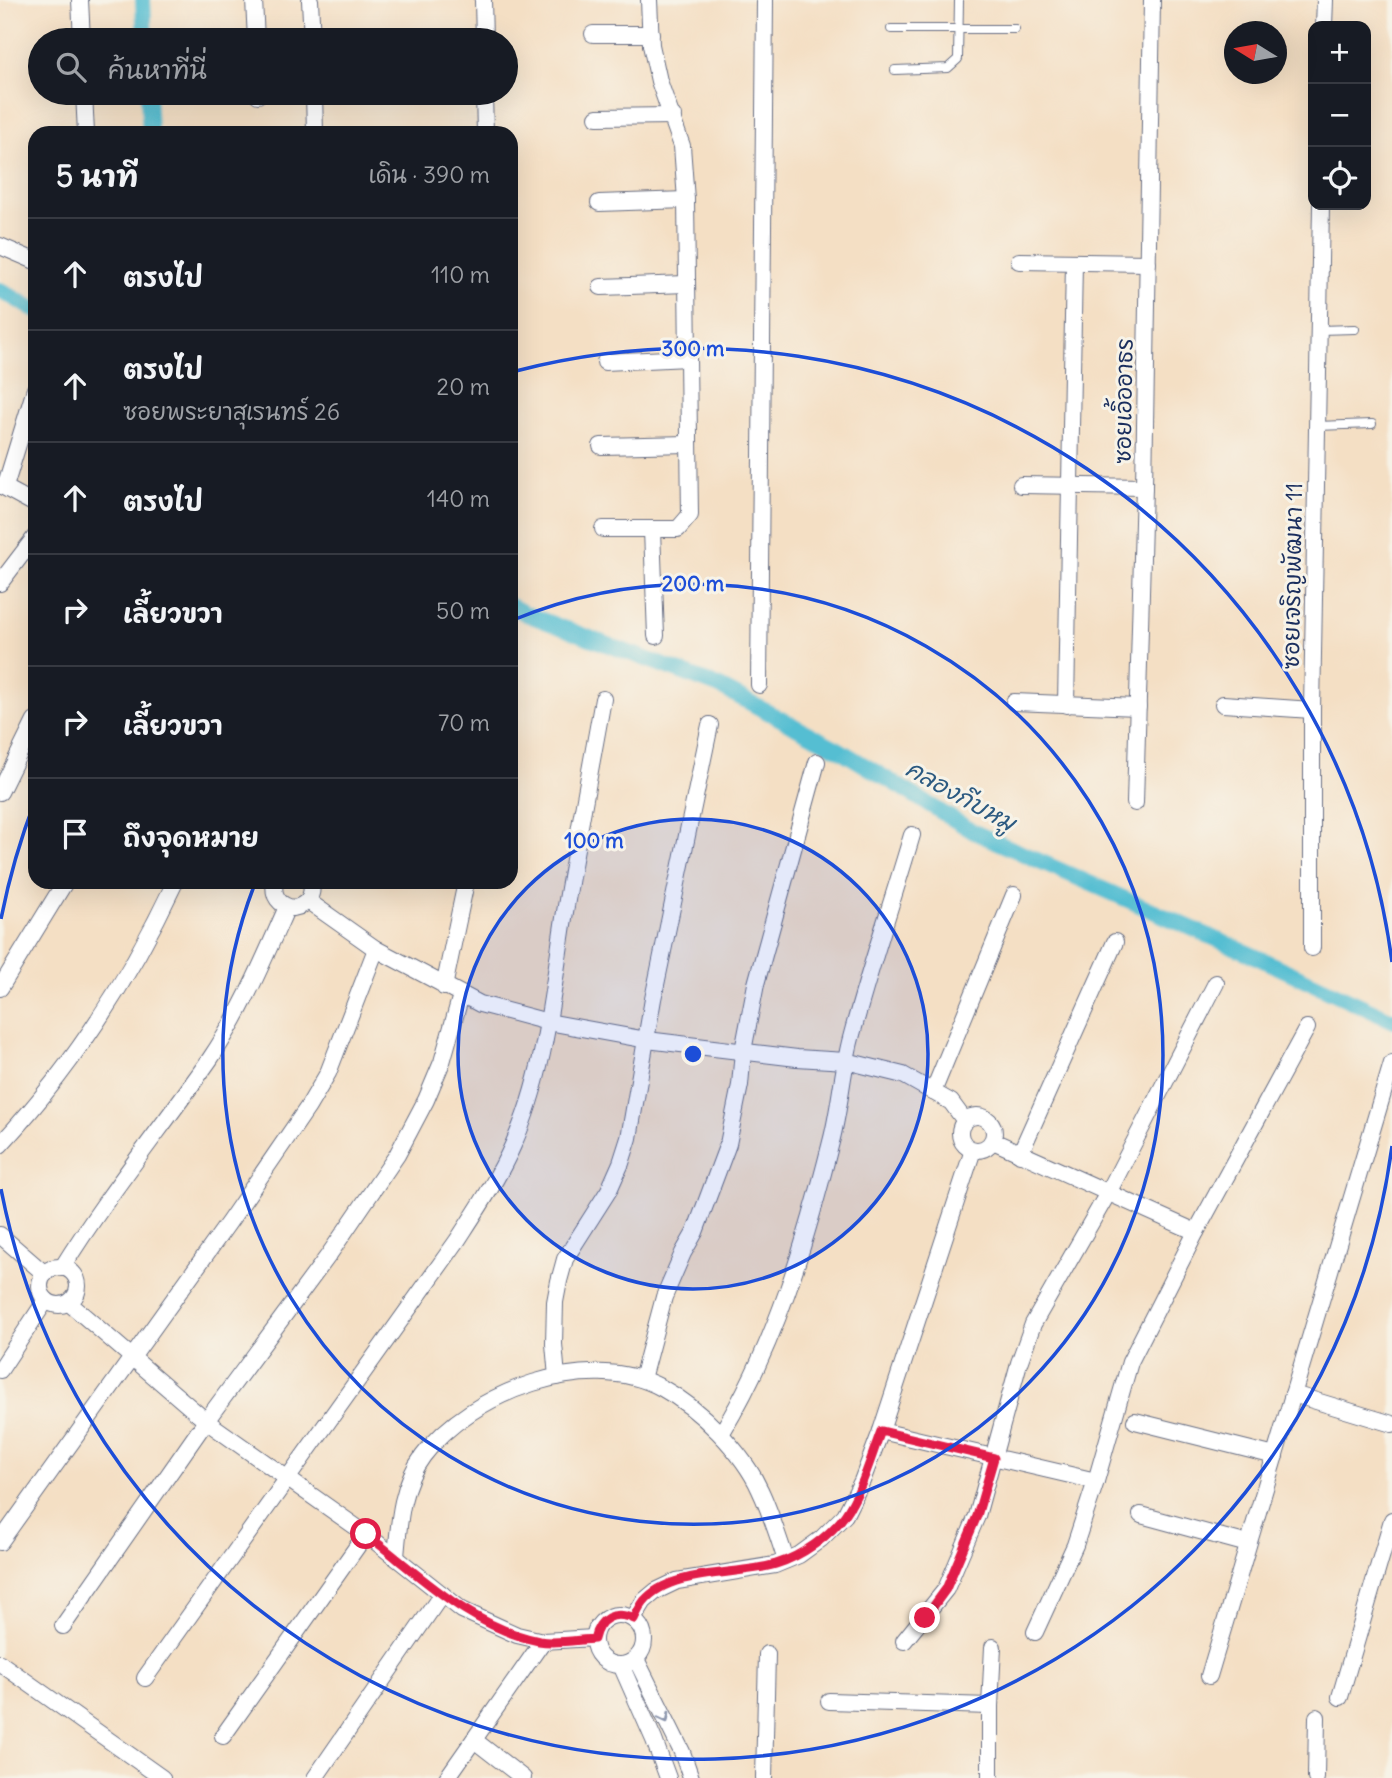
<!DOCTYPE html>
<html lang="th">
<meta charset="utf-8">
<style>
body{margin:0;font-family:Delius,"Playpen Sans Thai",sans-serif;background:#242831;color:#f1f3f6}
.controls{position:absolute;right:21px;top:21px;display:grid;overflow:hidden;border-radius:14px;box-shadow:0 7px 28px #0002}
.controls button{width:63px;height:63px;display:grid;place-items:center;padding:0;border:0;border-bottom:2px solid #363941;background:#171b24;color:#f1f3f6;font:35px sans-serif}
.compass{position:absolute;left:1224px;top:21px;width:63px;height:63px;border-radius:50%;background:#171b24;box-shadow:0 7px 28px #0002;rotate:281deg}
.stop{position:absolute;width:21px;height:21px;margin:-16px;border:5px solid #e11d48;border-radius:50%;background:#fff}
.stop.end{background:#e11d48;border-color:#fff;box-shadow:0 2px 7px #0008}
.list{margin:0;padding:0;list-style:none}
h2{display:flex;justify-content:space-between;align-items:center;height:91px;margin:0;padding:0 28px;font-size:30px}
h2 small{font-size:23px;font-weight:400;color:#9ea1a6}
.list li{display:grid;grid-template-columns:46px 1fr auto;gap:21px;align-items:center;box-sizing:border-box;height:112px;padding:0 28px;border-top:2px solid #363941}
.list b{display:block;font-size:26px;white-space:nowrap}
.list p{margin:0;font-size:23px;white-space:nowrap;color:#9ea1a6}
.list em{font-size:23px;font-style:normal;color:#9ea1a6}
.icon{flex:none;width:38px;height:38px;fill:none;stroke:currentColor;stroke-width:2;stroke-linecap:round;stroke-linejoin:round}
.map{position:relative;flex:none;width:1392px;height:1778px;overflow:hidden}
.search{position:absolute;background:#171b24;box-shadow:0 7px 28px #0002;left:28px;top:28px;width:490px;height:77px;display:flex;align-items:center;gap:18px;box-sizing:border-box;padding:0 24px;border-radius:38px;color:#9ea1a6;font-size:26px}
.panel{position:absolute;background:#171b24;box-shadow:0 7px 28px #0002;left:28px;top:126px;width:490px;height:763px;border-radius:21px}
.map>svg:first-child{display:block}
</style>
<div class="map">
<svg width="1392" height="1778" viewBox="0 0 1392 1778">
<rect width="100%" height="100%" fill="#f7f3e8"/>
<filter id="ink" filterUnits="userSpaceOnUse"><feTurbulence type="fractalNoise" baseFrequency=".0143" numOctaves="2"/><feDisplacementMap in="SourceGraphic" scale="14" xChannelSelector="R" yChannelSelector="G"/><feConvolveMatrix kernelMatrix="1 2 1 2 8 2 1 2 1" color-interpolation-filters="sRGB"/></filter>
<filter id="wash" filterUnits="userSpaceOnUse"><feTurbulence type="fractalNoise" baseFrequency=".00686" numOctaves="4" result="noise"/><feDisplacementMap in="SourceGraphic" scale="28" xChannelSelector="R" yChannelSelector="G"/><feGaussianBlur stdDeviation="1.57" result="paint"/><feColorMatrix in="noise" values="0 0 0 0 0 0 0 0 0 0 0 0 0 0 0 0 0 1.4 0 .05"/><feComposite in="paint" operator="in"/></filter>
<g filter="url(#wash)">
<rect width="100%" height="100%" fill="#f4dfc4"/>
<g fill="none" stroke-linecap="round" stroke-linejoin="round">
<g stroke="#55bed2" stroke-width="16">
<path d="M143,0L145,40"/>
<path d="M148,93L150,133"/>
<path d="M0,290L35,310"/>
<path d="M511,606L526,614L718,686L838,749L974,832L1250,954L1392,1020"/>
</g>
</g>
</g>
<g filter="url(#ink)">
<g fill="none" stroke-linecap="round" stroke-linejoin="round">
<g stroke="#676d82" stroke-width="10">
<g id="service">
<path d="M891,29H1015"/>
<path d="M895,70L948,68L958,59L959,0"/>
<path d="M1319,330L1355,329"/>
<path d="M1317,426L1372,424"/>
</g>
</g>
<g stroke="#676d82" stroke-width="18">
<g id="minor">
<path d="M80,0L82,40"/>
<path d="M254,0L256,40"/>
<path d="M310,0L312,40"/>
<path d="M483,0L484,40"/>
<path d="M1324,26L1325,0"/>
<path d="M593,34H651"/>
<path d="M84,93L86,133"/>
<path d="M258,93V95"/>
<path d="M314,93L315,133"/>
<path d="M484,93L485,133"/>
<path d="M597,117L673,116"/>
<path d="M599,203L686,200"/>
<path d="M0,246L35,261"/>
<path d="M1019,261L1148,263"/>
<path d="M601,287L687,284"/>
<path d="M605,362L688,358"/>
<path d="M601,446L689,444"/>
<path d="M0,485L35,504"/>
<path d="M1021,485L1144,487"/>
<path d="M5,487L35,389"/>
<path d="M603,529H678L690,515L686,200L682,146L659,81L651,45L649,0"/>
<path d="M652,530L656,636"/>
<path d="M0,583L35,537"/>
<path d="M759,685L765,0"/>
<path d="M1014,702L1138,707"/>
<path d="M1223,704L1312,710"/>
<path d="M1066,705L1074,262"/>
<path d="M0,792L35,721"/>
<path d="M1135,803L1144,487L1152,0"/>
<path d="M275,882C272,896 279,905 293,908C307,906 314,896 311,882"/>
<path d="M308,901L376,949L480,1004L548,1022L647,1040L797,1058L846,1061L903,1075L951,1102L965,1121"/>
<path d="M1312,948V710L1321,205"/>
<path d="M444,987L466,882"/>
<path d="M0,988L65,882"/>
<path d="M933,1092L1014,895"/>
<circle cx="977" cy="1133" r="17"/>
<path d="M993,1141L1196,1232"/>
<path d="M0,1145C72,1068 130,978 175,882"/>
<path d="M1020,1154L1115,942"/>
<path d="M0,1235L45,1274"/>
<circle cx="59" cy="1286" r="19"/>
<path d="M62,1268C107,1195 161,1129 210,1059C242,1012 264,959 287,907"/>
<path d="M69,1303L206,1421L366,1534L462,1610L517,1635L543,1641L594,1638"/>
<path d="M0,1370L46,1300"/>
<path d="M557,1377L554,1344L555,1302L559,1281L565,1259L609,1190L621,1163L629,1138L653,999L710,725"/>
<path d="M642,1379L664,1297L683,1253L695,1232L728,1144L740,1085L743,1051L756,984L817,762"/>
<path d="M1293,1394L1392,1424"/>
<path d="M1135,1421L1275,1456"/>
<path d="M881,1431L1096,1481"/>
<path d="M721,1434C775,1346 806,1242 831,1142C840,1108 842,1072 851,1038C869,970 892,903 912,835"/>
<path d="M1141,1515L1248,1544"/>
<path d="M0,1542L229,1222L308,1107L328,1073L376,949"/>
<path d="M396,1557C399,1522 401,1485 423,1456C470,1392 589,1348 662,1388C699,1408 743,1452 760,1490C771,1513 778,1537 786,1560"/>
<circle cx="619" cy="1640" r="25"/>
<path d="M633,1619L644,1601L656,1591L677,1581L775,1565L799,1555L821,1539L845,1515L862,1481L881,1431L973,1150"/>
<path d="M63,1626L206,1421L328,1256L397,1155L426,1100L442,1062L461,995"/>
<path d="M1035,1632L1075,1545L1096,1481L1130,1362L1196,1232L1307,1028"/>
<path d="M904,1641L946,1589L977,1516L1019,1363L1033,1324L1108,1193L1216,983"/>
<path d="M636,1659L682,1752L691,1778"/>
<path d="M0,1663L162,1778"/>
<path d="M621,1665L654,1740L668,1778"/>
<path d="M1209,1676L1392,1063"/>
<path d="M145,1678L457,1241C477,1210 498,1179 513,1145C545,1074 552,994 564,918C576,845 590,772 603,699"/>
<path d="M1340,1697L1392,1520"/>
<path d="M829,1701L990,1706"/>
<path d="M223,1736L366,1534"/>
<path d="M474,1740L523,1778"/>
<path d="M315,1778L442,1594"/>
<path d="M447,1778L543,1641"/>
<path d="M764,1778L767,1654"/>
<path d="M990,1778V1706L993,1647"/>
<path d="M1316,1778L1317,1717"/>
</g>
</g>
<use href="#service" stroke="#fff" stroke-width="8"/>
<use href="#minor" stroke="#fff" stroke-width="16"/>
</g>
<defs><path id="oneway-chevron" d="M-2-3.5L2.5 0L-2 3.5" fill="none" stroke-width="1.6" stroke-linecap="round" stroke-linejoin="round" transform="scale(1.75)"/></defs>
<use stroke="#8d97ae" href="#oneway-chevron" transform="translate(665 1718) rotate(63)"/>
</g>
<g fill="none" stroke-linecap="round" stroke-linejoin="round" filter="url(#ink)">
<path stroke="#e11d48" stroke-width="9" d="M366,1534C420,1575 470,1627 539,1641C556,1644 577,1640 594,1639C599,1618 614,1610 634,1619C637,1613 640,1606 644,1601C672,1568 738,1576 776,1564C802,1556 830,1536 845,1515C861,1493 871,1457 881,1431L994,1458L977,1516L946,1589L925,1618"/>
</g>
<circle cx="693" cy="1054" r="235" fill="#1d4ed8" fill-opacity=".12"/>
<g fill="none" stroke="#1d4ed8" stroke-width="3.5">
<circle cx="693" cy="1054" r="235"/>
<path d="M513 620A470 470 0 1 1 254 886"/>
<path d="M1392 1146A705 705 0 0 1 1 1189M1 919A705 705 0 0 1 35 801M516 371A705 705 0 0 1 1392 962"/>
</g>
<g text-anchor="middle" dominant-baseline="central" stroke-width="6" stroke-linejoin="round" paint-order="stroke">
<g font-size="23" fill="#1b2f5e" stroke="#f7f3e8">
<text transform="translate(1123 401) rotate(-89)">ซอยเอิ้ออาธร</text>
<text transform="translate(1292 576) rotate(-89)">ซอยเจริญพัฒนา 11</text>
</g>
<g font-size="24" font-style="italic" fill="#2c5a81" stroke="#f7f3e8">
<text transform="translate(961 795) rotate(29)">คลองกีบหมู</text>
</g>
</g>
<circle cx="693" cy="1054" r="10" fill="#1d4ed8" stroke="#f7f3e8" stroke-width="3.5"/>
<g font-size="21" text-anchor="middle" font-weight="bold" fill="#1d4ed8" stroke="#f7f3e8" stroke-width="6" stroke-linejoin="round" paint-order="stroke">
<text x="693" y="356">300 m</text>
<text x="693" y="591">200 m</text>
<text x="594" y="848">100 m</text>
</g>
</svg>
<div class="controls">
<button>+</button>
<button>−</button>
<button><svg class="icon" aria-label="locate" viewBox="0 0 24 24"><circle cx="12" cy="12" r="6"/><path d="M12 2v4M12 18v4M2 12h4M18 12h4"/></svg></button>
</div>
<svg class="compass" viewBox="-18 -18 36 36"><path d="M0-13l5 13h-10z" fill="#e53935"/><path d="M0 13l5-13h-10z" fill="#9ea1a6"/></svg>
<div class="stop" style="left:366px;top:1534px"></div>
<div class="stop end" style="left:925px;top:1618px"></div>
<div class="search"><svg class="icon" aria-label="search" viewBox="0 0 24 24"><circle cx="10" cy="10" r="6"/><path d="M15 15l6 6"/></svg>ค้นหาที่นี่</div>
<section class="panel">
<h2>5 นาที<small>เดิน · 390 m</small></h2>
<ul class="list">
<li><svg class="icon" aria-label="ahead" viewBox="0 0 24 24"><path d="M12 20V5M6 11l6-6 6 6"/></svg><div><b>ตรงไป</b></div><em>110 m</em></li>
<li><svg class="icon" aria-label="ahead" viewBox="0 0 24 24"><path d="M12 20V5M6 11l6-6 6 6"/></svg><div><b>ตรงไป</b><p>ซอยพระยาสุเรนทร์ 26</p></div><em>20 m</em></li>
<li><svg class="icon" aria-label="ahead" viewBox="0 0 24 24"><path d="M12 20V5M6 11l6-6 6 6"/></svg><div><b>ตรงไป</b></div><em>140 m</em></li>
<li><svg class="icon" aria-label="right" viewBox="0 0 24 24"><path d="M7 20v-9h11M14 6l5 5-5 5"/></svg><div><b>เลี้ยวขวา</b></div><em>50 m</em></li>
<li><svg class="icon" aria-label="right" viewBox="0 0 24 24"><path d="M7 20v-9h11M14 6l5 5-5 5"/></svg><div><b>เลี้ยวขวา</b></div><em>70 m</em></li>
<li><svg class="icon" aria-label="arrive" viewBox="0 0 24 24"><path d="M6 21V4h12l-3 4 3 4H6"/></svg><div><b>ถึงจุดหมาย</b></div></li>
</ul>
</section>
</div>
